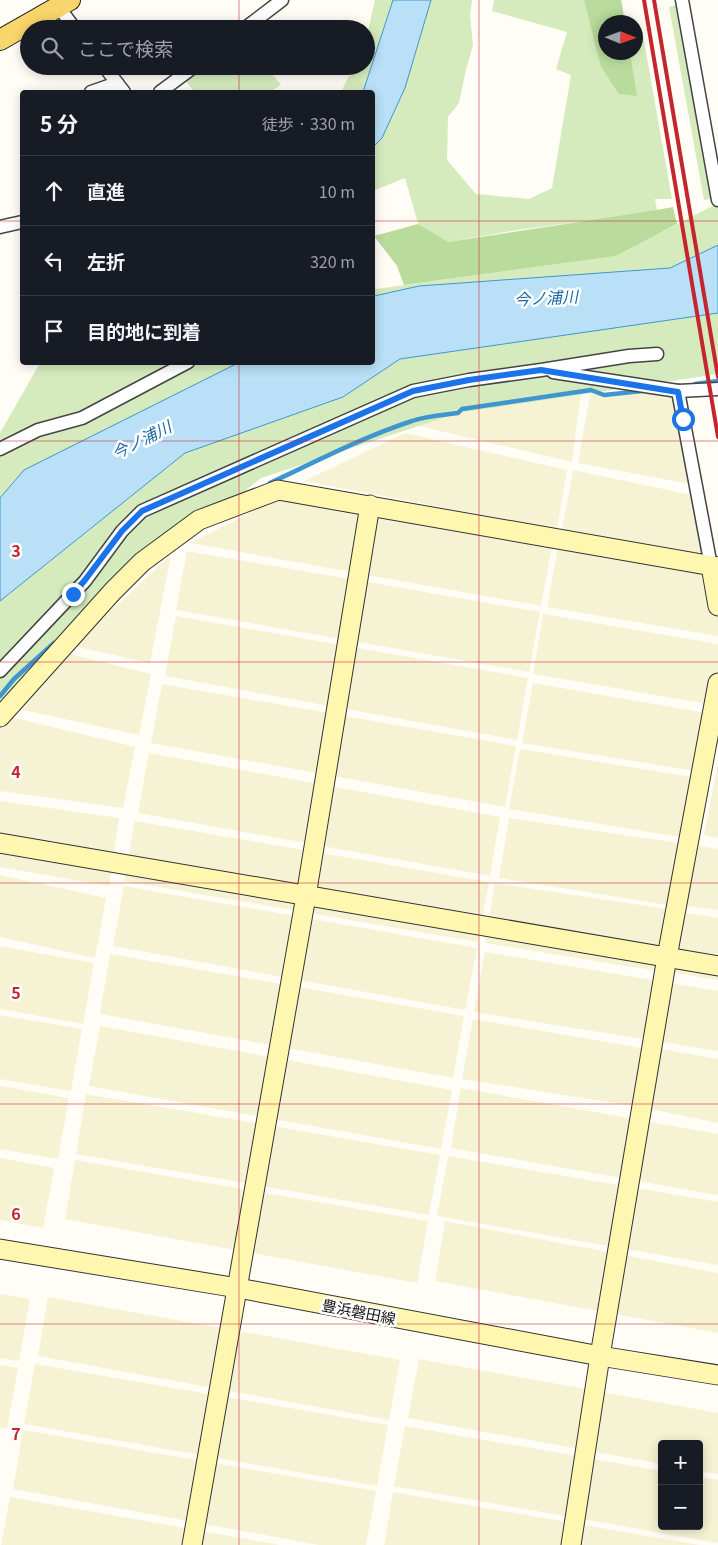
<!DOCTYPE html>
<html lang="ja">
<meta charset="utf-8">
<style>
body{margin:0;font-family:Georgia,"Noto Sans JP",serif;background:#242831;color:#f1f3f6}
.controls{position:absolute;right:15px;bottom:15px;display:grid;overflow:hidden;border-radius:5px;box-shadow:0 2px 12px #0003}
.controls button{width:45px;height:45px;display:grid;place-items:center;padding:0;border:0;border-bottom:1px solid #363941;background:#171b24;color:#f1f3f6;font:25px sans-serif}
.compass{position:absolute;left:598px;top:15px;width:45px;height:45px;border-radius:50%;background:#171b24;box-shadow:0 2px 12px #0003;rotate:91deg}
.stop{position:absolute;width:15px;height:15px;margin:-11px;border:4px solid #1a73e8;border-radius:50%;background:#fff}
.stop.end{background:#1a73e8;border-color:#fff;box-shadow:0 1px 5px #0008}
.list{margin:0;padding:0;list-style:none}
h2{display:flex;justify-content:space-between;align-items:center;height:65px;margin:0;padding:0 20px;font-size:21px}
h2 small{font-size:16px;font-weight:400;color:#9ea1a6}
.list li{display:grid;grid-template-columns:32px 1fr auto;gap:15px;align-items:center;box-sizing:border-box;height:70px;padding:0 20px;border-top:1px solid #363941}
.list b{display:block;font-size:19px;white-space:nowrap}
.list em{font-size:16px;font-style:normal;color:#9ea1a6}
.icon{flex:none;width:28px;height:28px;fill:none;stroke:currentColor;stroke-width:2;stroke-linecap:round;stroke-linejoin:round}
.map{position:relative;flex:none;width:718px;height:1545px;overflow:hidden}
.search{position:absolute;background:#171b24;box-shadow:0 2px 12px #0003;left:20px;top:20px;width:355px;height:55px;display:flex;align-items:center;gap:12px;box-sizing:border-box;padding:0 18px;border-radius:28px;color:#9ea1a6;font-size:19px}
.panel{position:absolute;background:#171b24;box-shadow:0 2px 12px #0003;left:20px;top:90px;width:355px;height:275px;border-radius:5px}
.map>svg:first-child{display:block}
</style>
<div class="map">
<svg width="718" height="1545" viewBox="0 0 718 1545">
<rect width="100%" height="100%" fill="#fffdf5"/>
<g fill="#f6f3d4">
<path d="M591,390L604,395L672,391L695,485L578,463Z"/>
<path d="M581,392L572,462L406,423L558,395Z"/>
<path d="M405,433L567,470L557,529L304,481Z"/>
<path d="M573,470L697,496L709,555L562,530Z"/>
<path d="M275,500L552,547L541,606L190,543Z"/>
<path d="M558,547L713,575L718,606V636L547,607Z"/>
<path d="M187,551L540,612L529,672L176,610Z"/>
<path d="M171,555L150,663L73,646Z"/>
<path d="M543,614L718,644V683L714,705L533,674Z"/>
<path d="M176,616L528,678L517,740L165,676Z"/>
<path d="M66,653L151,674L139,735L9,707Z"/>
<path d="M533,683L712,714L701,772L522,743Z"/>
<path d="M162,684L516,746L505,807L151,743Z"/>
<path d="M3,715L135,747L123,808L0,791V719Z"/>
<path d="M520,749L698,778L686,838L509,809Z"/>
<path d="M149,753L500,817L490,876L138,813Z"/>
<path d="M718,762V838L704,835Z"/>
<path d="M0,801L119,818L109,886L0,867Z"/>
<path d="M509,818L685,844L674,906L499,878Z"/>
<path d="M135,821L489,882L478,942L124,881Z"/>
<path d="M690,844L718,849V910L680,905Z"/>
<path d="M0,875L106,898L95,958L0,937Z"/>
<path d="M495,883L673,910L663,972L485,943Z"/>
<path d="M124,886L477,948L465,1010L113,946Z"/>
<path d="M680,912L718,918V980L669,972Z"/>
<path d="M0,946L94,963L83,1024L0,1009Z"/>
<path d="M485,952L718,991V1051L474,1012Z"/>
<path d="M110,954L464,1016L453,1078L100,1014Z"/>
<path d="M0,1015L82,1029L71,1091L0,1079Z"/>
<path d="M473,1019L652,1050L641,1107L462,1079Z"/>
<path d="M100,1026L452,1090L441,1149L89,1086Z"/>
<path d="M656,1048L718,1059V1123L645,1108Z"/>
<path d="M0,1086L69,1098L58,1159L0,1149Z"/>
<path d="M461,1088L718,1134V1195L451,1148Z"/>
<path d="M86,1094L440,1155L429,1215L76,1154Z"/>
<path d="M448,1156L718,1202V1265L437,1216Z"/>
<path d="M0,1158L54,1168L43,1228L0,1220Z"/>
<path d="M75,1160L428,1221L417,1283L65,1219Z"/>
<path d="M445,1221L718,1273V1333L435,1281Z"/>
<path d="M0,1294L30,1299L19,1361L0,1358Z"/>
<path d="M48,1297L400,1360L389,1420L38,1356Z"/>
<path d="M419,1359L718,1413V1474L699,1471V1444H662V1464L408,1418Z"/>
<path d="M35,1364L388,1425L377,1486L24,1424Z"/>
<path d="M0,1365L18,1368L7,1429L0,1428Z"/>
<path d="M405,1426L662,1471V1526H699V1477L718,1480V1543L394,1486Z"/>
<path d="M23,1430L376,1491L366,1545H319L13,1489Z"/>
<path d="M393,1492L700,1545H384Z"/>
<path d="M10,1497L280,1545H1Z"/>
</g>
<g fill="#d5ebbd">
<path d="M375,0H472L470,16L473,45L466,70L459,103L448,117L447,160L476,194L529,199L552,188L571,75L556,69L567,32L492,11L494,0H621L625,22H606V52H636V32L642,30L672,199H655L657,210L646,213L517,230L448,242L419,227L405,178L373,191L372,92H341L354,66H366V40Z"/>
<path d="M683,3L718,198L704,200L669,7Z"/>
<path d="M195,66H266L281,85L269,92H194L182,76Z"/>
<path d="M718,203V374L458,413L261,478L148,571L0,719V433L40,363L372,362L373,284L376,289L616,256Z"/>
</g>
<g fill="#b9dc9c">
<path d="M584,0H621L625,22H606V52L630,53L637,96L619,94L601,67Z"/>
<path d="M673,207L677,224L616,256L404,285L397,266L374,236L418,224L448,242L651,211Z"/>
</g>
<g fill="#b9e0f7" stroke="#3f96cf">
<path d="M393,0H431L405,88L382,138L373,147L372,92H363Z"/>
<path d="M718,245V313L400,359L343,397L185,453L0,601V498L24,470L238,363L372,362L373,294L374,296L419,286L670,268Z"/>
</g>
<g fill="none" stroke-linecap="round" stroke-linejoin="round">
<g stroke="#3f96cf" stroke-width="4.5">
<path d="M695,384L718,381"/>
<path d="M270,483C317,461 363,437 412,421C426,416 443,415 458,413L462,409L591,390L604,395L642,391"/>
<path d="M0,696L14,679L54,643"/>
</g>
<g stroke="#444" stroke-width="15">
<g id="street">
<path d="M682,0L718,200"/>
<path d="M58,6L75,29"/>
<path d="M244,29L282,0"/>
<path d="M104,66L124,92"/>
<path d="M91,92L117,83"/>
<path d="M160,92L195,66"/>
<path d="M0,227L22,222"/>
<path d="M553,372L678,391L711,566"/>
<path d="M678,391L718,389"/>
<path d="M0,449L38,430L82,418L188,362"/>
<path d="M0,671L85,581L122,531L142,511L413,391L469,380L541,370L629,356L657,354"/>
</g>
</g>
<g stroke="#333" stroke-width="21">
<g id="secondary">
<path d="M711,566L718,606"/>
<path d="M0,717L113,591L142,562L199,520L278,490L718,567"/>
<path d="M0,843L718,966"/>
<path d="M0,1249L238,1288L600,1356L718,1375"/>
<path d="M192,1545L306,896L370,505"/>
<path d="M571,1545L600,1356L667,957L718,683"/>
</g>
</g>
<g stroke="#222" stroke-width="22">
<path id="primary" d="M0,40L70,0"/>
</g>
<use href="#street" stroke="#fff" stroke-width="12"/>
<use href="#secondary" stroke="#fff6b0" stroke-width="19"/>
<use href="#primary" stroke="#f9d66b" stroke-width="20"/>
<g stroke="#c4262e" stroke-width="4">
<path d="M644,0L718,437"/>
<path d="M654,0L718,377"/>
</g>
</g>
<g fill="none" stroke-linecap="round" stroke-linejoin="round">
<path stroke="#1a73e8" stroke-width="6" d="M73,594L85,580L122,531L142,511L413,391L469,380L541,370L678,392L683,419"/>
</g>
<path fill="none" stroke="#c4262e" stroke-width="1" stroke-opacity="0.55" d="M239,0V29M479,0V1545M239,66V92M0,221H22M372,221H718M239,362V1545M0,441H718M0,662H718M0,883H718M0,1104H718M0,1324H718"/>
<g text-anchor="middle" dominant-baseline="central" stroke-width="5" stroke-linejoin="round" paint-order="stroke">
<g font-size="15" fill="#111" stroke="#fff">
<text transform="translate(359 1311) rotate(11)">豊浜磐田線</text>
</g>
<g font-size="16" font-style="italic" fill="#1768a6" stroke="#fff">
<text transform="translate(546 297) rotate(-3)">今ノ浦川</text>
<text transform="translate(141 439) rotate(-27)">今ノ浦川</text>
</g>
</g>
<g font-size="16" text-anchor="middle" font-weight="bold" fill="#c4262e" stroke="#fff" stroke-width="5" stroke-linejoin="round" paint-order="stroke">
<text x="16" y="557">3</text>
<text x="16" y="778">4</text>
<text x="16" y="999">5</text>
<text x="16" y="1220">6</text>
<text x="16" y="1440">7</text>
</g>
</svg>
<div class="controls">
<button>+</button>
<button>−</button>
</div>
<svg class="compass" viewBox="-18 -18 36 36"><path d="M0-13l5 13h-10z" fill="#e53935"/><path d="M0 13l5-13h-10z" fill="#9ea1a6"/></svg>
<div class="stop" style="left:683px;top:419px"></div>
<div class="stop end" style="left:73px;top:594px"></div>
<div class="search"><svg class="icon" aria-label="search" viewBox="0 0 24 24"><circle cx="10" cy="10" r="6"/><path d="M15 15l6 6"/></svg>ここで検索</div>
<section class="panel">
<h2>5 分<small>徒歩 · 330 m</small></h2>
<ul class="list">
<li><svg class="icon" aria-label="ahead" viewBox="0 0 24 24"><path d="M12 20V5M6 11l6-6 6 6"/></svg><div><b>直進</b></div><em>10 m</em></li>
<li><svg class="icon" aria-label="left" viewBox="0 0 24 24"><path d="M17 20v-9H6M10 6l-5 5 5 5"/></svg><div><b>左折</b></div><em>320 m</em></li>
<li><svg class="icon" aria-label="arrive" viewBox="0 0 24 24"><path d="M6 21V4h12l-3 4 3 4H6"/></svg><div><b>目的地に到着</b></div></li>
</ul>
</section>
</div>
